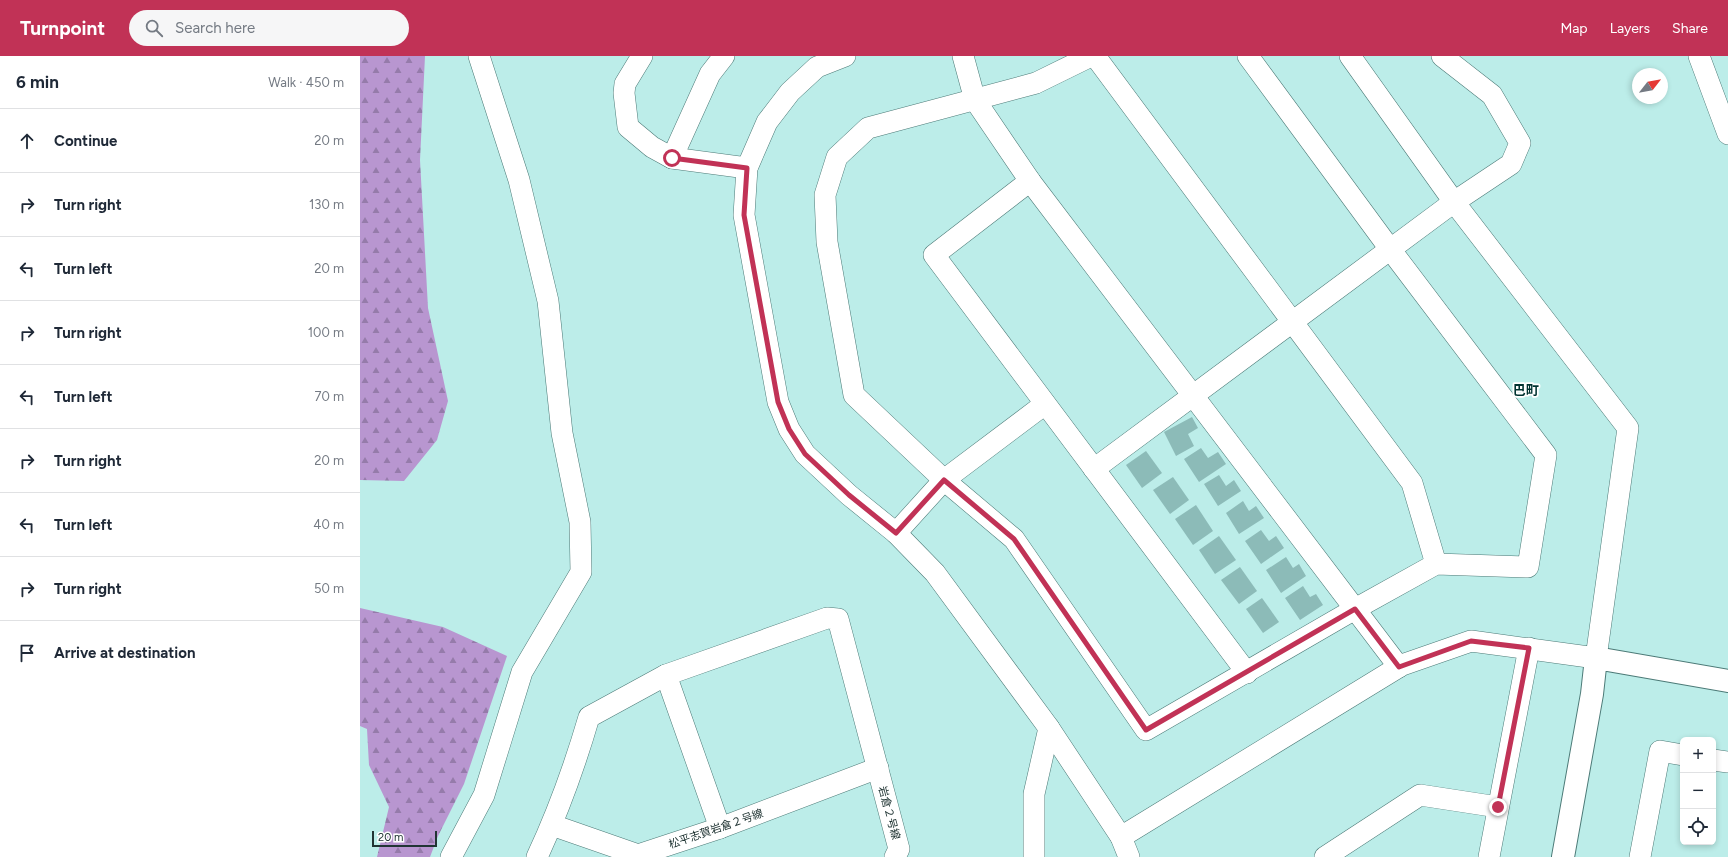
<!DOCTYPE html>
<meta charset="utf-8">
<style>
body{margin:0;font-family:Figtree,"Noto Sans JP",sans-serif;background:#f6f6f7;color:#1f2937}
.controls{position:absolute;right:12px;bottom:12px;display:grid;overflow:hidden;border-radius:6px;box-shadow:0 2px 6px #0003}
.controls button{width:36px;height:36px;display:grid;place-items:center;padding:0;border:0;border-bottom:1px solid #e0e1e3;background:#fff;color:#1f2937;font:20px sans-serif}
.compass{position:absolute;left:1272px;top:12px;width:36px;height:36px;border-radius:50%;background:#fff;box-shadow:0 2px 6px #0003;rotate:59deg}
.scale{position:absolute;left:12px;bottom:10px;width:65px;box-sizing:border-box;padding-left:4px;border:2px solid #213534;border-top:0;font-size:11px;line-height:14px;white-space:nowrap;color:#213534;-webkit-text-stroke:3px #fff;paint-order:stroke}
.stop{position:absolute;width:12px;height:12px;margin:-9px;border:3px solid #c13256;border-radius:50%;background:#fff}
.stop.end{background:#c13256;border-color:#fff;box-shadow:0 1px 4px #0008}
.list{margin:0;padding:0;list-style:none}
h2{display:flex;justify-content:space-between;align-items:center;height:52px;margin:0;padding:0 16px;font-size:17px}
h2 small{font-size:13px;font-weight:400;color:#747a83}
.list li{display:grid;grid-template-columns:26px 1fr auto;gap:12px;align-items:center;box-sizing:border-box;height:64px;padding:0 16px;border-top:1px solid #e0e1e3}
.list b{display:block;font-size:15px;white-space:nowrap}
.list em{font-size:13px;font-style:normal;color:#747a83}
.icon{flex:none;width:22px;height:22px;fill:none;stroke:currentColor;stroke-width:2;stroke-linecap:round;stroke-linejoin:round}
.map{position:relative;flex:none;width:1368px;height:801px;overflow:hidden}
header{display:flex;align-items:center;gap:24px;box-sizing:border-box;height:56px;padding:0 20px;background:#c13256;color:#fff}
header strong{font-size:19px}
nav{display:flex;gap:22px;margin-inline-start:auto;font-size:14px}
.search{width:280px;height:36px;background:#f6f6f7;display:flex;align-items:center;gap:10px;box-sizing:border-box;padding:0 14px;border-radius:22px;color:#747a83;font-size:15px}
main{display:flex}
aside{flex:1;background:#fff}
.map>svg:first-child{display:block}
</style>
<header>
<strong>Turnpoint</strong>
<div class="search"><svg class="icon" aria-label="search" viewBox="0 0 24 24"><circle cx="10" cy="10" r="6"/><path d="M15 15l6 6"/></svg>Search here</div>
<nav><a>Map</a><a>Layers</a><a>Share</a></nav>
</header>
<main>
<aside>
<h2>6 min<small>Walk · 450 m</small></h2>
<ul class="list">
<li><svg class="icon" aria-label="ahead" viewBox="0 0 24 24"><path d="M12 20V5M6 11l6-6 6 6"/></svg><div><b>Continue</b></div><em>20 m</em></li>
<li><svg class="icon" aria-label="right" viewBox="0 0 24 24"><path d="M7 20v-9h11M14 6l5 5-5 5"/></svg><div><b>Turn right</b></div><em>130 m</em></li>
<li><svg class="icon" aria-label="left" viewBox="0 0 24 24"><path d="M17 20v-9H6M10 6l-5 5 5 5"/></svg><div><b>Turn left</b></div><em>20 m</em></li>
<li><svg class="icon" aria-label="right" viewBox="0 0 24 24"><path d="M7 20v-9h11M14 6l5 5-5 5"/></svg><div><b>Turn right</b></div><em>100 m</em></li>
<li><svg class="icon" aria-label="left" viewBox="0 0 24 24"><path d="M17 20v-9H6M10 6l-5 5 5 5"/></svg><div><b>Turn left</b></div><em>70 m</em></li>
<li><svg class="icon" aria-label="right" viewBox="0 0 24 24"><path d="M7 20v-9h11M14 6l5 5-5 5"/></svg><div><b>Turn right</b></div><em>20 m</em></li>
<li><svg class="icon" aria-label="left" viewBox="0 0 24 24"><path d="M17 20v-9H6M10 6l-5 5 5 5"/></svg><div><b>Turn left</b></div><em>40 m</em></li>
<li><svg class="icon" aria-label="right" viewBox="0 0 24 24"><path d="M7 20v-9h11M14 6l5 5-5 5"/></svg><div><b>Turn right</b></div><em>50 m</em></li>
<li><svg class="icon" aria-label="arrive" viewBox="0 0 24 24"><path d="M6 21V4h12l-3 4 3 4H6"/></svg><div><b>Arrive at destination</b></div></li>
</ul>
</aside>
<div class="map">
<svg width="1368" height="801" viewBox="0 0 1368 801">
<defs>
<pattern id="forest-firs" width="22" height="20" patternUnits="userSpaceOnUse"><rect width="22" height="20" fill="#b896d0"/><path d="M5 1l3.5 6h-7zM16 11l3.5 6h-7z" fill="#957baa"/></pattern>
</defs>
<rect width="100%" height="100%" fill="#bcede9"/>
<g fill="url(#forest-firs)">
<path d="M0,0H65L60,104L68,252L88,345L77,384L44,425L0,424Z"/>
<path d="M0,552L83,571L147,600L104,728L78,780L70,801H17L29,751L9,709L7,673L0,670Z"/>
</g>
<g fill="#8cbbb8">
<path d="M832,361L838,372L828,378L834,390L816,400L804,376Z"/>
<path d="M841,392L848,402L858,396L866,408L839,426L824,403Z"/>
<path d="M786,395L802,417L782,432L766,409Z"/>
<path d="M859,419L866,430L874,424L881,435L858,450L844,428Z"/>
<path d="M813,421L829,444L810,458L793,434Z"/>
<path d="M883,445L889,455L896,450L904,462L879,478L866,457Z"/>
<path d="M836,449L853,475L833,489L815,463Z"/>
<path d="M901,474L909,485L916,480L924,492L901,508L885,485Z"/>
<path d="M859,480L876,504L855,518L839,494Z"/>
<path d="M926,501L933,512L939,508L946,520L921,537L906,514Z"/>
<path d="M880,511L897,535L879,548L861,524Z"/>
<path d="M943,530L950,541L956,538L963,549L940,564L925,542Z"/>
<path d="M902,542L919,566L903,577L886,553Z"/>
</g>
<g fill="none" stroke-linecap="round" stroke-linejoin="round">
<g stroke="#4c7a77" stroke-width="22">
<g id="minor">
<path d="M282,0L265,28L264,37L268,71L292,91L312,102L387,112"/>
<path d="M485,0L457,11L430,36L407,66L387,112L384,159L418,346L429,373L445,398L489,439L536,477L575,517L689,672L761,781L769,801"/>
<path d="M603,0L615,44L670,125L1039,611"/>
<path d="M731,0L676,27L508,72L477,101L465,139L467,186L494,339L584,424L654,483L786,674L995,553L1076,508L1168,511L1186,399L1030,193L888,0"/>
<path d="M735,0L1052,427L1076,508"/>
<path d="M1339,0L1368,78"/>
<path d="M312,102L350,18L364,0"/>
<path d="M670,125L574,199L887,617"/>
<path d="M734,413L1094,146L1151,108L1160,87L1132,39L1082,0"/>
<path d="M536,477L584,424L685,348"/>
<path d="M306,619L360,772"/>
<path d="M1353,704L1368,706"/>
<path d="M192,769L278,799L360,772L518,712"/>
<path d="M761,781L1042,609L1111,585L1236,602L1268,372L1094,146L990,0"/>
<path d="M91,801L124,739L162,616L221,516L220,466L202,377L188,245L159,124L119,0"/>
<path d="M177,801C198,756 215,709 229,661L306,619L467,562L478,563L539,793L535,801"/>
<path d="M674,801V738L689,672"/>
<path d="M965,801L1060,739L1138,751"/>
<path d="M1129,801L1169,592"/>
<path d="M1280,801L1300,695L1323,699"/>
</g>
</g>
<g stroke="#4c7a77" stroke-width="24">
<path id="tertiary" d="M1203,801L1232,638L1236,602L1368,625"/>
</g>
<use href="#minor" stroke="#fff" stroke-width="21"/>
<use href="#tertiary" stroke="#fff" stroke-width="22"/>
</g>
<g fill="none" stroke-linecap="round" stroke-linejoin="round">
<path stroke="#c13256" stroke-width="5" d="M312,102L387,112L384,159L418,346L429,373L445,398L489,439L536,477L584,424L654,483L786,674L995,553L1039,611L1111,585L1169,592L1138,751"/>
</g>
<g text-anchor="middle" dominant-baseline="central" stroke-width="3.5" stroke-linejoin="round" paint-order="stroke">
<g font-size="11" fill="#213534" stroke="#fff">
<text transform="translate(529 757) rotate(75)">岩倉２号線</text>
<text transform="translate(356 773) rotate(-19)">松平志賀岩倉２号線</text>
</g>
<g font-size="13" font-weight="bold" fill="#003331" stroke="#fff">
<text x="1166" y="334">巴町</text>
</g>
</g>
</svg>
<div class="controls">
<button>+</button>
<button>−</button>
<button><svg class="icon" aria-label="locate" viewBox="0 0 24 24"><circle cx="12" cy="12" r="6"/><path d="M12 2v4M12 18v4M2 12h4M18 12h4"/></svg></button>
</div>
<svg class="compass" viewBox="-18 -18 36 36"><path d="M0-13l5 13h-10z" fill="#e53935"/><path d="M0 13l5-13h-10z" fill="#747a83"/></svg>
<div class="scale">20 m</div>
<div class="stop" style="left:312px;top:102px"></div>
<div class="stop end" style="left:1138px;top:751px"></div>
</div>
</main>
